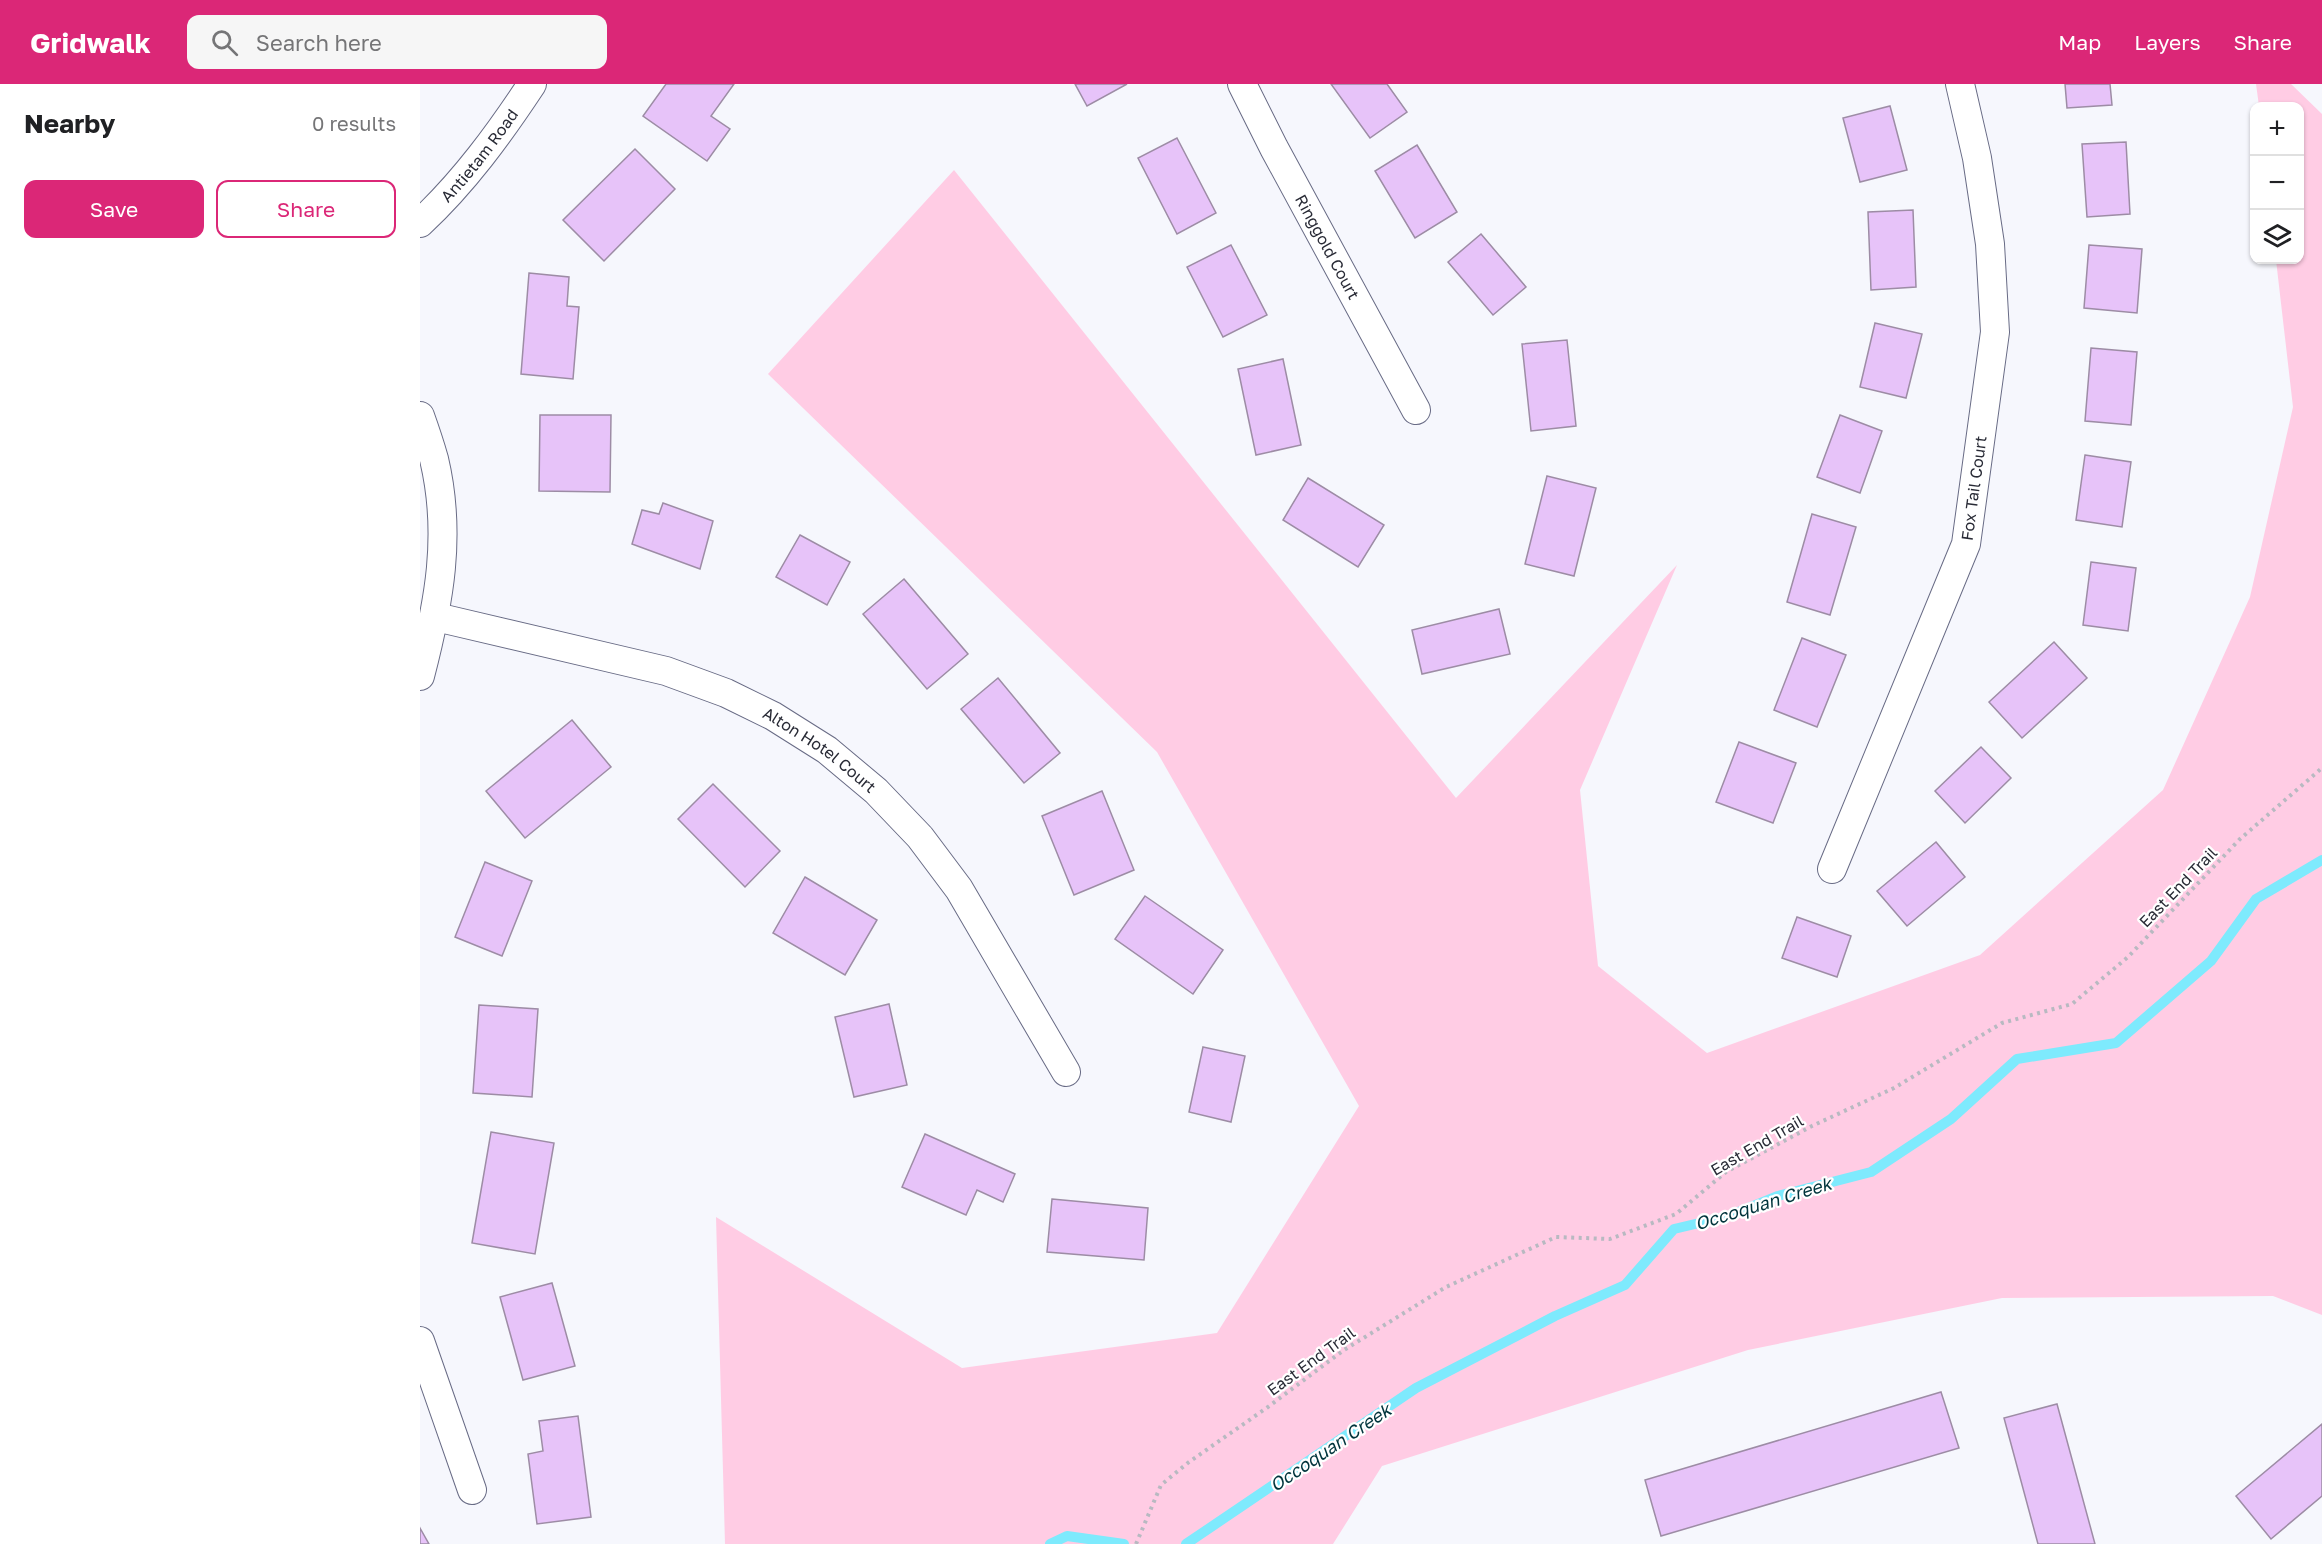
<!DOCTYPE html>
<meta charset="utf-8">
<style>
body{margin:0;font-family:"Golos Text",sans-serif;background:#f6f6f6;color:#202124}
.controls{position:absolute;right:18px;top:18px;display:grid;overflow:hidden;border-radius:12px;box-shadow:0 2px 4px #0004}
.controls button{width:54px;height:54px;display:grid;place-items:center;padding:0;border:0;border-bottom:2px solid #e0e0e0;background:#fff;color:#202124;font:30px sans-serif}
.list{margin:0;padding:0;list-style:none}
h2{display:flex;justify-content:space-between;align-items:center;height:78px;margin:0;padding:0 24px;font-size:26px}
h2 small{font-size:20px;font-weight:400;color:#757577}
.actions{display:flex;gap:12px;padding:18px 24px}
.actions a{flex:1;padding:14px 0;border:2px solid #db2777;border-radius:12px;text-align:center;font-size:21px;color:#db2777}
.actions .main{background:#db2777;color:#fff}
.icon{flex:none;width:33px;height:33px;fill:none;stroke:currentColor;stroke-width:2;stroke-linecap:round;stroke-linejoin:round}
.map{position:relative;flex:none;width:1902px;height:1460px;overflow:hidden}
header{display:flex;align-items:center;gap:36px;box-sizing:border-box;height:84px;padding:0 30px;background:#db2777;color:#fff}
header strong{font-size:28px}
nav{display:flex;gap:33px;margin-inline-start:auto;font-size:21px}
.search{width:420px;height:54px;background:#f6f6f6;display:flex;align-items:center;gap:15px;box-sizing:border-box;padding:0 21px;border-radius:12px;color:#757577;font-size:22px}
main{display:flex}
aside{flex:1;background:#fff}
.map>svg:first-child{display:block}
</style>
<header>
<strong>Gridwalk</strong>
<div class="search"><svg class="icon" aria-label="search" viewBox="0 0 24 24"><circle cx="10" cy="10" r="6"/><path d="M15 15l6 6"/></svg>Search here</div>
<nav><a>Map</a><a>Layers</a><a>Share</a></nav>
</header>
<main>
<aside>
<h2>Nearby<small>0 results</small></h2>
<ul class="list">
</ul>
<div class="actions"><a class="main">Save</a><a>Share</a></div>
</aside>
<div class="map">
<svg width="1902" height="1460" viewBox="0 0 1902 1460">
<rect width="100%" height="100%" fill="#f6f7fd"/>
<path fill="#ffcce4" d="M1836,0H1871L1902,30V1231L1853,1212L1582,1214L1328,1266L962,1382L913,1460H305L296,1133L542,1284L797,1249L939,1022L737,668L348,290L534,86L1036,714L1257,481L1160,706L1178,882L1287,969L1560,871L1743,706L1830,513L1873,323L1856,176H1880V22H1839Z"/>
<g fill="none" stroke-linecap="round" stroke-linejoin="round">
<g stroke="#7eeafd" stroke-width="10">
<path d="M630,1460L647,1452L704,1460"/>
<path d="M766,1460L996,1304L1135,1232L1205,1201L1254,1145L1309,1132L1358,1112L1451,1088L1531,1035L1597,975L1696,959L1791,877L1836,815L1902,776"/>
</g>
</g>
<g fill="#e7c3f9" stroke="#9d8ca5" stroke-width="1.5">
<path d="M246,0H314L291,32L310,45L287,77L223,32Z"/>
<path d="M655,0H707L667,22Z"/>
<path d="M911,0H967L987,28L950,54Z"/>
<path d="M1645,0H1690L1692,21L1647,24Z"/>
<path d="M1470,22L1487,86L1440,98L1423,34Z"/>
<path d="M757,54L796,129L757,150L718,74Z"/>
<path d="M1706,58L1710,130L1667,133L1662,60Z"/>
<path d="M997,61L1037,128L995,154L955,87Z"/>
<path d="M215,65L255,105L184,177L143,136Z"/>
<path d="M1493,126L1496,203L1451,206L1448,128Z"/>
<path d="M1061,150L1106,203L1073,231L1028,178Z"/>
<path d="M811,161L847,231L803,253L767,183Z"/>
<path d="M1669,161L1722,165L1717,229L1664,224Z"/>
<path d="M109,189L149,193L147,222L159,223L153,295L101,290Z"/>
<path d="M1455,239L1502,250L1486,314L1440,303Z"/>
<path d="M1147,256L1156,342L1111,347L1102,260Z"/>
<path d="M1671,264L1717,268L1711,341L1665,337Z"/>
<path d="M863,275L881,361L836,371L818,285Z"/>
<path d="M120,331H191L190,408L119,407Z"/>
<path d="M1420,331L1462,347L1440,409L1397,393Z"/>
<path d="M1665,371L1711,378L1702,443L1656,436Z"/>
<path d="M1127,392L1176,404L1154,492L1105,480Z"/>
<path d="M888,394L964,441L938,483L863,436Z"/>
<path d="M243,419L293,437L280,485L212,460L222,426L239,430Z"/>
<path d="M1392,430L1436,443L1410,531L1367,518Z"/>
<path d="M380,451L430,478L407,521L356,493Z"/>
<path d="M1671,478L1716,484L1708,547L1663,541Z"/>
<path d="M484,495L548,570L507,605L443,530Z"/>
<path d="M1079,525L1090,570L1002,590L992,546Z"/>
<path d="M1382,554L1426,571L1397,643L1354,626Z"/>
<path d="M1634,558L1667,594L1602,654L1569,618Z"/>
<path d="M578,594L640,669L604,699L541,625Z"/>
<path d="M152,636L191,683L105,754L66,707Z"/>
<path d="M1319,658L1376,679L1353,739L1296,718Z"/>
<path d="M1561,663L1591,694L1545,739L1515,707Z"/>
<path d="M293,700L360,767L325,803L258,735Z"/>
<path d="M682,707L714,786L654,811L622,732Z"/>
<path d="M1516,758L1545,793L1487,842L1457,807Z"/>
<path d="M65,778L112,797L82,872L35,853Z"/>
<path d="M385,793L457,836L425,891L353,849Z"/>
<path d="M725,812L803,866L773,910L695,855Z"/>
<path d="M1377,833L1431,852L1417,893L1362,874Z"/>
<path d="M469,920L487,1001L434,1013L415,933Z"/>
<path d="M59,921L118,925L112,1013L53,1009Z"/>
<path d="M783,963L825,972L811,1038L769,1028Z"/>
<path d="M71,1048L134,1059L115,1170L52,1159Z"/>
<path d="M505,1050L595,1090L583,1118L557,1106L546,1131L482,1103Z"/>
<path d="M632,1115L728,1124L724,1176L627,1168Z"/>
<path d="M132,1199L155,1282L103,1296L80,1213Z"/>
<path d="M1521,1308L1539,1364L1241,1452L1225,1396Z"/>
<path d="M1637,1320L1675,1460H1618L1584,1334Z"/>
<path d="M158,1332L171,1433L117,1440L108,1370L123,1367L119,1337Z"/>
<path d="M1902,1340V1412L1851,1455L1816,1412Z"/>
<path d="M0,1444L9,1460H0Z"/>
</g>
<g fill="none" stroke-linecap="round" stroke-linejoin="round">
<g stroke="#686b85" stroke-width="30">
<g id="minor">
<path id="s1" d="M822,0L854,64L996,326"/>
<path id="s2" d="M0,139C44,98 79,50 112,0"/>
<path d="M0,332C5,346 10,361 14,375C32,451 19,519 0,592"/>
<path id="s3" d="M16,533L246,587L306,609L353,632L407,666L456,707L500,753L539,805L646,988"/>
<path id="s4" d="M1412,785L1546,460L1575,248L1570,160L1557,74L1540,0"/>
<path d="M0,1257L52,1406"/>
</g>
</g>
<path stroke="#b8b9c1" stroke-width="4" stroke-dasharray="3 4.5" stroke-linecap="butt" d="M716,1460L741,1401L769,1378L848,1323L924,1266L1026,1203L1136,1153L1190,1155L1256,1130L1306,1088L1392,1042L1474,1004L1582,939L1652,920L1708,873L1820,755L1902,684"/>
<use href="#minor" stroke="#fff" stroke-width="28"/>
</g>
<g text-anchor="middle" dominant-baseline="central" stroke-width="4.5" stroke-linejoin="round" paint-order="stroke">
<g font-size="16" fill="#292b36" stroke="#fff">
<text stroke="none"><textPath href="#s2" startOffset="90">Antietam Road</textPath></text>
<text stroke="none"><textPath href="#s1" startOffset="184">Ringgold Court</textPath></text>
<text stroke="none"><textPath href="#s4" startOffset="408">Fox Tail Court</textPath></text>
<text stroke="none"><textPath href="#s3" startOffset="410">Alton Hotel Court</textPath></text>
<text transform="translate(1758 803) rotate(-46)">East End Trail</text>
<text transform="translate(1337 1061) rotate(-30)">East End Trail</text>
<text transform="translate(891 1277) rotate(-36)">East End Trail</text>
</g>
<g font-size="18" font-style="italic" fill="#00343c" stroke="#fff">
<text transform="translate(1343 1119) rotate(-17)">Occoquan Creek</text>
<text transform="translate(910 1363) rotate(-34)">Occoquan Creek</text>
</g>
</g>
</svg>
<div class="controls">
<button>+</button>
<button>−</button>
<button><svg class="icon" aria-label="layers" viewBox="0 0 24 24"><path d="M12 4l9 5-9 5-9-5zM3 14l9 5 9-5"/></svg></button>
</div>
</div>
</main>
